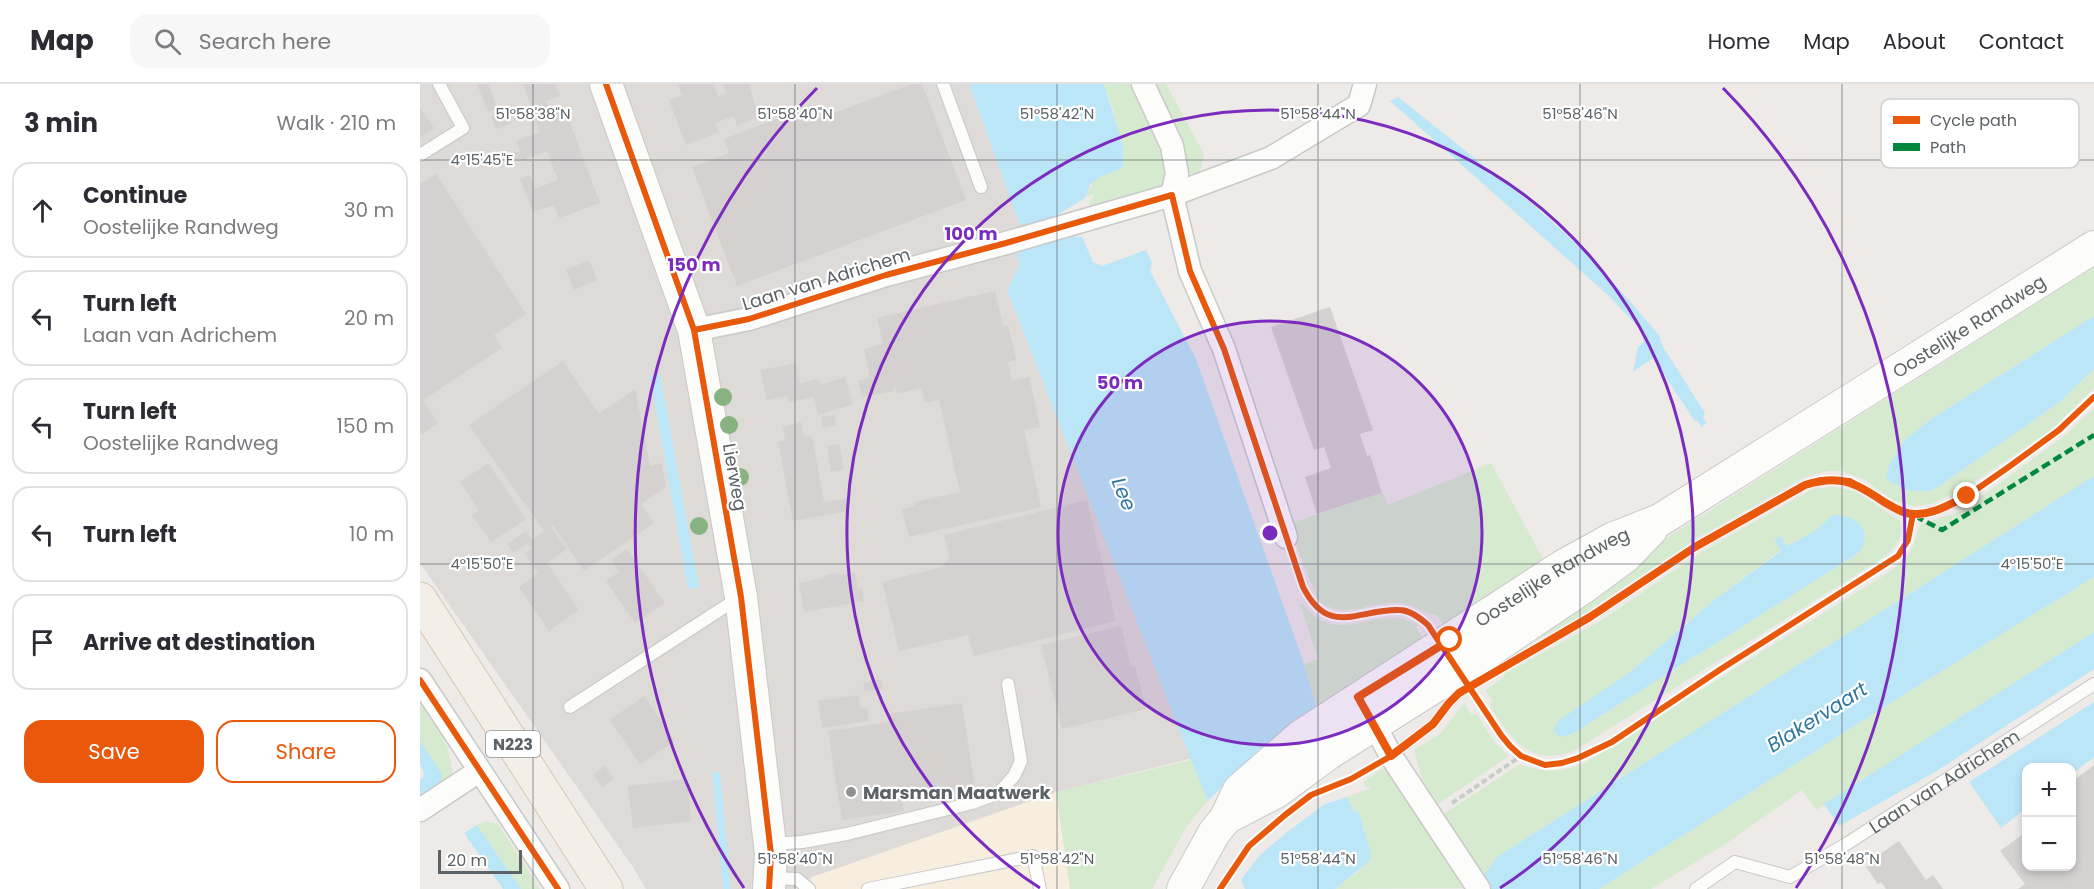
<!DOCTYPE html>
<meta charset="utf-8">
<style>
body{margin:0;font-family:Poppins,sans-serif;background:#f7f7f7;color:#2b2b33}
.controls{position:absolute;right:18px;bottom:18px;display:grid;overflow:hidden;border-radius:12px;box-shadow:0 3px 9px #0003}
.controls button{width:54px;height:54px;display:grid;place-items:center;padding:0;border:0;border-bottom:2px solid #e1e1e2;background:#fff;color:#2b2b33;font:30px sans-serif}
.scale{position:absolute;left:18px;bottom:15px;width:84px;box-sizing:border-box;padding-left:6px;border:3px solid #5c6266;border-top:0;font-size:16px;line-height:21px;white-space:nowrap;color:#5c6266;-webkit-text-stroke:4px #fff;paint-order:stroke}
.stop{position:absolute;width:18px;height:18px;margin:-14px;border:4px solid #ea580c;border-radius:50%;background:#fff}
.stop.end{background:#ea580c;border-color:#fff;box-shadow:0 2px 6px #0008}
.list{margin:0;padding:0;list-style:none}
h2{display:flex;justify-content:space-between;align-items:center;height:78px;margin:0;padding:0 24px;font-size:26px}
h2 small{font-size:20px;font-weight:400;color:#7c7c81}
.list li{display:grid;grid-template-columns:39px 1fr auto;gap:18px;align-items:center;box-sizing:border-box;height:96px;margin:0 12px 12px;padding:0 12px;border:2px solid #e1e1e2;border-radius:18px}
.list b{display:block;font-size:22px;white-space:nowrap}
.list p{margin:0;font-size:20px;white-space:nowrap;color:#7c7c81}
.list em{font-size:20px;font-style:normal;color:#7c7c81}
.actions{display:flex;gap:12px;padding:18px 24px}
.actions a{flex:1;padding:14px 0;border:2px solid #ea580c;border-radius:18px;text-align:center;font-size:21px;color:#ea580c}
.actions .main{background:#ea580c;color:#fff}
.icon{flex:none;width:33px;height:33px;fill:none;stroke:currentColor;stroke-width:2;stroke-linecap:round;stroke-linejoin:round}
.map{position:relative;flex:none;width:1674px;height:805px;overflow:hidden}
header{display:flex;align-items:center;gap:36px;box-sizing:border-box;height:84px;padding:0 30px;background:#fff;border-bottom:2px solid #e1e1e2}
header strong{font-size:28px}
nav{display:flex;gap:33px;margin-inline-start:auto;font-size:21px}
.search{width:420px;height:54px;background:#f7f7f7;display:flex;align-items:center;gap:15px;box-sizing:border-box;padding:0 21px;border-radius:18px;color:#7c7c81;font-size:22px}
main{display:flex}
aside{flex:1;background:#fff}
.map>svg:first-child{display:block}
</style>
<header>
<strong>Map</strong>
<div class="search"><svg class="icon" aria-label="search" viewBox="0 0 24 24"><circle cx="10" cy="10" r="6"/><path d="M15 15l6 6"/></svg>Search here</div>
<nav><a>Home</a><a>Map</a><a>About</a><a>Contact</a></nav>
</header>
<main>
<aside>
<h2>3 min<small>Walk · 210 m</small></h2>
<ul class="list">
<li><svg class="icon" aria-label="ahead" viewBox="0 0 24 24"><path d="M12 20V5M6 11l6-6 6 6"/></svg><div><b>Continue</b><p>Oostelijke Randweg</p></div><em>30 m</em></li>
<li><svg class="icon" aria-label="left" viewBox="0 0 24 24"><path d="M17 20v-9H6M10 6l-5 5 5 5"/></svg><div><b>Turn left</b><p>Laan van Adrichem</p></div><em>20 m</em></li>
<li><svg class="icon" aria-label="left" viewBox="0 0 24 24"><path d="M17 20v-9H6M10 6l-5 5 5 5"/></svg><div><b>Turn left</b><p>Oostelijke Randweg</p></div><em>150 m</em></li>
<li><svg class="icon" aria-label="left" viewBox="0 0 24 24"><path d="M17 20v-9H6M10 6l-5 5 5 5"/></svg><div><b>Turn left</b></div><em>10 m</em></li>
<li><svg class="icon" aria-label="arrive" viewBox="0 0 24 24"><path d="M6 21V4h12l-3 4 3 4H6"/></svg><div><b>Arrive at destination</b></div></li>
</ul>
<div class="actions"><a class="main">Save</a><a>Share</a></div>
</aside>
<div class="map">
<svg width="1674" height="805" viewBox="0 0 1674 805">
<rect width="100%" height="100%" fill="#edeae7"/>
<path fill="#f7eee0" d="M636,708L652,805H394L392,793Z"/>
<path fill="#dddad7" d="M0,0H587L801,667L636,708L392,793L373,805H226L213,783L0,479Z"/>
<g fill="#d6ead0" fill-rule="evenodd">
<path d="M684,0H717L738,45L747,97L740,103L670,124L669,117L674,113L672,110L665,113C674,93 683,91 703,84L693,25Z"/>
<path d="M730,0H746L784,70L779,92L770,89Z"/>
<path d="M1674,183V232L1514,333L1486,355L1469,381L1466,392L1510,407L1518,403L1640,318L1674,285V304L1630,347L1548,402L1512,420L1494,422L1474,417L1444,395L1422,387H1408L1385,393L1279,453L1157,534L1085,573L1248,453Z"/>
<path d="M1674,324V392L1077,773L1063,793L1024,730L1100,680C1122,689 1140,689 1163,680L1471,487C1482,478 1492,468 1496,454C1498,448 1498,445 1501,440L1542,427L1648,349Z"/>
<path d="M1071,379L1128,484L1023,540L1017,531C1006,531 994,520 981,519C951,516 924,538 898,516L868,440L963,409L968,421Z"/>
<path d="M1415,403L1435,407L1480,437C1485,451 1476,462 1466,472L1152,668C1107,681 1093,656 1070,623L1072,616L1065,606L1084,593L1083,591L1182,536L1280,469L1352,428L1393,405ZM1413,431L1437,470L1152,650L1148,652L1135,640L1209,589L1293,517L1361,466L1354,456L1367,462L1393,448Z"/>
<path d="M1674,493V548L1396,726L1382,706L1304,761L1231,805H1179L1480,613Z"/>
<path d="M880,520H883C912,557 937,534 975,534C983,534 990,538 998,541L996,544L1003,554L896,622L884,580L898,575Z"/>
<path d="M0,617C16,643 33,661 32,693L14,709L22,690L0,657Z"/>
<path d="M1044,619L1051,630H1057L1075,659L1089,672L1018,720L1002,695L994,666L1021,649Z"/>
<path d="M771,676L788,716L767,742L732,805H650L636,708Z"/>
<path d="M962,685L970,690L1047,804L915,805C926,795 949,784 951,769L939,728H934L927,713L950,704V702L946,704L943,698Z"/>
<path d="M65,737L78,740L120,805H101L57,741Z"/>
</g>
<g fill="#bbe6f8">
<path d="M549,0H684L703,62V84L680,93L670,101L665,114L639,130L645,152L662,153L673,178L682,182L726,166L732,178L730,187L776,275L882,574L896,622L835,669L870,746L905,720L927,713L934,728H939L951,769V774L946,780L915,805H825L771,676L587,206L600,180L596,171L613,161L607,139L600,141Z"/>
<path d="M978,13L1116,123L1172,174L1239,251L1243,263L1285,329L1283,334L1287,339L1281,343L1278,337H1275L1233,274L1213,288L1218,263L1224,258L1221,246L1189,212L970,17Z"/>
<path d="M1674,232V285L1640,318L1518,403L1510,407H1490L1470,398L1466,392L1469,381L1486,355L1514,333Z"/>
<path d="M240,290L279,503L268,505L230,292Z"/>
<path d="M1674,392V493L1480,613L1179,805H1045L1061,796L1077,773Z"/>
<path d="M1413,431C1437,430 1456,449 1437,470L1152,650L1140,653C1131,647 1134,641 1141,635L1209,589L1293,517L1361,467L1354,456L1360,452L1367,462L1393,448Z"/>
<path d="M1674,548V585L1515,688L1419,742L1404,720Z"/>
<path d="M1674,618V673L1652,690V684H1606V724L1581,744L1549,698Z"/>
<path d="M0,657L22,690L19,701L0,714V696L3,694L4,689L0,680Z"/>
<path d="M292,688H300L311,805H303Z"/>
<path d="M57,741L101,805H83L44,749Z"/>
</g>
<path fill="#edeae7" d="M838,667L871,745L840,771L819,798L786,719Z"/>
<g fill="#d4d1d0">
<path d="M57,0H68L77,24L68,28Z"/>
<path d="M103,0H135L140,12L126,17L131,28L144,23L180,119L139,134L134,121L113,128L100,95L109,91L115,105L138,96L127,67L103,76L102,73L94,76L92,70L100,67L96,57L120,48Z"/>
<path d="M258,0H294L298,12L306,9L303,0H329L338,33L317,42L314,32L295,39L299,48L266,61L249,16L262,11Z"/>
<path d="M492,0H502L546,116L317,202L272,83L309,69L304,55L382,25L387,39Z"/>
<path d="M0,24L14,44L0,54Z"/>
<path d="M85,27L90,40L76,45L71,32Z"/>
<path d="M16,90L106,230L74,251L82,264L3,316L18,339L0,351V100Z"/>
<path d="M169,176L177,196L154,206L146,186Z"/>
<path d="M575,207L583,242L588,241L596,276L588,278L592,297L609,293L620,343L604,346L621,423L489,453L482,425L495,422L494,418L540,408L519,316L505,319L501,304L477,310L476,303L473,304L474,307L442,313L438,297L450,294L444,265L463,260L457,234Z"/>
<path d="M910,223L953,346L940,350L947,372L950,371L962,409L897,430L885,393L911,384L904,363L894,366L851,243Z"/>
<path d="M143,277L179,330L215,305L230,382L242,379L246,403L221,420L234,439L164,487L133,441L131,443L147,465L127,479L159,526L129,547L99,503L118,489L105,470L111,465L108,459L93,469L87,460L106,447L112,456L124,447L49,341Z"/>
<path d="M376,279L380,299L399,295L400,301L425,293L433,320L398,331L394,313L369,318L368,312L346,316L341,286Z"/>
<path d="M414,331L416,341L403,344L401,333Z"/>
<path d="M381,338L384,353L392,352L404,418L427,414L429,427L373,437L358,358L365,356L363,343Z"/>
<path d="M419,360L424,386L411,388L407,362Z"/>
<path d="M68,379L106,435L71,458L52,431L59,426L40,398Z"/>
<path d="M667,416L696,537L554,572L548,551L479,567L462,498L519,484L530,475L524,451Z"/>
<path d="M207,465L245,519L215,539L186,497L199,488L191,476Z"/>
<path d="M419,489L422,491L435,489L438,505L442,504L444,517L384,528L379,499L404,494L406,491Z"/>
<path d="M701,542L711,583L715,582L726,625L642,645L621,561Z"/>
<path d="M461,595L463,604L445,608L443,599Z"/>
<path d="M438,611L441,625L447,624L449,637L402,644L398,617Z"/>
<path d="M224,612L255,657L220,680L190,636Z"/>
<path d="M542,619L555,705L482,715L484,727L422,736L408,647L471,638L469,630Z"/>
<path d="M1674,681V805H1598L1605,800L1580,767L1606,748V783H1652V698Z"/>
<path d="M185,682L194,695L182,703L173,690Z"/>
<path d="M267,695L271,737L213,744L208,702Z"/>
<path d="M1479,757L1506,796L1513,791L1523,805H1466L1461,798L1458,800L1446,783L1450,781L1448,778Z"/>
</g>
<g fill="none" stroke-linecap="round" stroke-linejoin="round">
<g stroke="#c9c9c9" stroke-width="14">
<g id="lane">
<path d="M523,0L561,103"/>
<path d="M0,71L43,44L19,0"/>
<path d="M150,623L320,513"/>
<path d="M350,760L382,758L427,750L552,719L579,709L594,692L601,677L588,600"/>
<path d="M350,794L377,795L389,805"/>
<path d="M448,805L613,772L620,805"/>
<path id="s1" d="M1276,805L1315,778L1370,793L1428,759L1674,600"/>
</g>
</g>
<g stroke="#c9c9c9" stroke-width="25">
<g id="street">
<path d="M723,0L752,62L757,90L752,111L770,187L804,265L866,453"/>
<path d="M274,246L329,235L466,191L586,159L752,111L851,74L939,21L945,0"/>
<path d="M0,596L138,805"/>
<path d="M948,629L971,672L1059,805"/>
<path d="M0,726L59,687"/>
</g>
</g>
<g stroke="#c8c9c9" stroke-width="34">
<g id="secondary">
<path d="M186,0L274,246L321,513L351,770L349,805"/>
<path d="M806,734L856,708L909,669L1047,582L1161,505L1206,472L1231,446"/>
<path id="s2" d="M763,805L794,749L806,734L819,706L881,652L1143,482L1192,455L1240,436L1674,163"/>
</g>
</g>
<g stroke="#d7c7b3" stroke-width="35">
<path id="primary" d="M0,515L186,805"/>
</g>
<path stroke="#c7cdc9" stroke-width="4" stroke-dasharray="6 3" stroke-linecap="butt" d="M1032,719L1101,672"/>
<use href="#lane" stroke="#fcfcfb" stroke-width="12"/>
<use href="#street" stroke="#fcfcfb" stroke-width="22"/>
<use href="#secondary" stroke="#fcfcfb" stroke-width="32"/>
<use href="#primary" stroke="#f3efe8" stroke-width="33"/>
<path stroke="#00873e" stroke-width="4.5" stroke-dasharray="9 4.5" stroke-linecap="butt" d="M1495,432L1522,446L1674,351"/>
<g stroke="#fff" stroke-width="10">
<g id="cycleway">
<path d="M186,0L274,246L321,513L351,770L349,805"/>
<path d="M274,246L329,235L466,191L586,159L752,111L770,187L804,265L883,503C909,554 937,525 979,526C990,526 1000,534 1008,541L1081,651L1090,662L1101,672L1125,681L1142,679L1158,674L1192,658L1301,585L1478,472L1488,456L1493,430"/>
<path d="M0,596L138,805"/>
<path d="M800,805L829,762L865,731L891,711L931,695L971,672L1013,640L1029,619L1039,609L1170,533L1275,463L1385,401L1401,396L1430,397L1481,427L1493,430L1512,428L1547,412L1590,382L1639,346L1674,313"/>
</g>
</g>
<use href="#cycleway" stroke="#e8590c" stroke-width="6"/>
</g>
<g fill="#88b280">
<circle cx="303" cy="313" r="9"/>
<circle cx="309" cy="341" r="9"/>
<circle cx="320" cy="393" r="9"/>
<circle cx="279" cy="442" r="9"/>
</g>
<g fill="none" stroke-linecap="round" stroke-linejoin="round">
<path stroke="#ea580c" stroke-width="8" d="M1030,556L938,613L971,672L1013,640L1029,619L1039,609L1170,533L1275,463L1385,401C1419,390 1435,398 1464,418C1473,423 1483,430 1494,430C1513,431 1530,420 1547,412"/>
</g>
<path fill="none" stroke="#5c6266" stroke-width="1.5" stroke-opacity="0.45" d="M113,0V805M375,0V805M637,0V805M898,0V805M1160,0V805M1422,0V805M0,76H1674M0,480H1674"/>
<circle cx="850" cy="449" r="212" fill="#7b2cbf" fill-opacity=".12"/>
<g fill="none" stroke="#7b2cbf" stroke-width="3">
<circle cx="850" cy="449" r="212"/>
<path d="M620 804A423 423 0 1 1 1080 804"/>
<path d="M324 804A635 635 0 0 1 397 4M1303 4A635 635 0 0 1 1376 804"/>
</g>
<circle fill="#8f9293" stroke="#fff" stroke-width="2" cx="431" cy="708" r="6"/>
<g text-anchor="middle" dominant-baseline="central" stroke-width="4.5" stroke-linejoin="round" paint-order="stroke">
<rect fill="#fff" stroke="#8d9194" stroke-width="1.5" x="66" y="647" width="54" height="26" rx="4.5"/>
<g font-size="16" font-weight="bold" fill="#5c6266">
<text x="93" y="660">N223</text>
</g>
<g font-size="18" fill="#5c6266" stroke="#fff">
<text transform="translate(406 195) rotate(-17)">Laan van Adrichem</text>
<text stroke="none"><textPath href="#s2" startOffset="981">Oostelijke Randweg</textPath></text>
<text transform="translate(315 393) rotate(80)">Lierweg</text>
<text stroke="none"><textPath href="#s2" startOffset="494">Oostelijke Randweg</textPath></text>
<text stroke="none"><textPath href="#s1" startOffset="286">Laan van Adrichem</textPath></text>
</g>
<g font-size="18" font-weight="bold" fill="#5c6266" stroke="#fff" text-anchor="start">
<text x="443" y="708">Marsman Maatwerk</text>
</g>
<g font-size="20" font-style="italic" fill="#3077a0" stroke="#fff">
<text transform="translate(704 410) rotate(68)">Lee</text>
<text transform="translate(1397 633) rotate(-32)">Blakervaart</text>
</g>
</g>
<rect x="1461" y="15" width="198" height="69" rx="9" fill="#fff" stroke="#ced0d1" stroke-width="1.5"/>
<rect x="1473" y="32" width="27" height="8" fill="#e8590c"/>
<rect x="1473" y="59" width="27" height="8" fill="#00873e"/>
<g font-size="16" fill="#5c6266">
<text x="1510" y="42">Cycle path</text>
<text x="1510" y="69">Path</text>
</g>
<g font-size="15" text-anchor="middle" fill="#5c6266" stroke="#fff" stroke-width="4.5" stroke-linejoin="round" paint-order="stroke">
<text x="113" y="35">51°58'38"N</text>
<text x="375" y="35">51°58'40"N</text>
<text x="637" y="35">51°58'42"N</text>
<text x="898" y="35">51°58'44"N</text>
<text x="1160" y="35">51°58'46"N</text>
<text x="62" y="81">4°15'45"E</text>
<text x="1612" y="485">4°15'50"E</text>
<text x="62" y="485">4°15'50"E</text>
<text x="375" y="780">51°58'40"N</text>
<text x="637" y="780">51°58'42"N</text>
<text x="898" y="780">51°58'44"N</text>
<text x="1160" y="780">51°58'46"N</text>
<text x="1422" y="780">51°58'48"N</text>
</g>
<circle cx="850" cy="449" r="9" fill="#7b2cbf" stroke="#fff" stroke-width="3"/>
<g font-size="18" text-anchor="middle" font-weight="bold" fill="#7b2cbf" stroke="#fff" stroke-width="4.5" stroke-linejoin="round" paint-order="stroke">
<text x="551" y="156">100 m</text>
<text x="274" y="187">150 m</text>
<text x="700" y="305">50 m</text>
</g>
</svg>
<div class="controls">
<button>+</button>
<button>−</button>
</div>
<div class="scale">20 m</div>
<div class="stop" style="left:1030px;top:556px"></div>
<div class="stop end" style="left:1547px;top:412px"></div>
</div>
</main>
